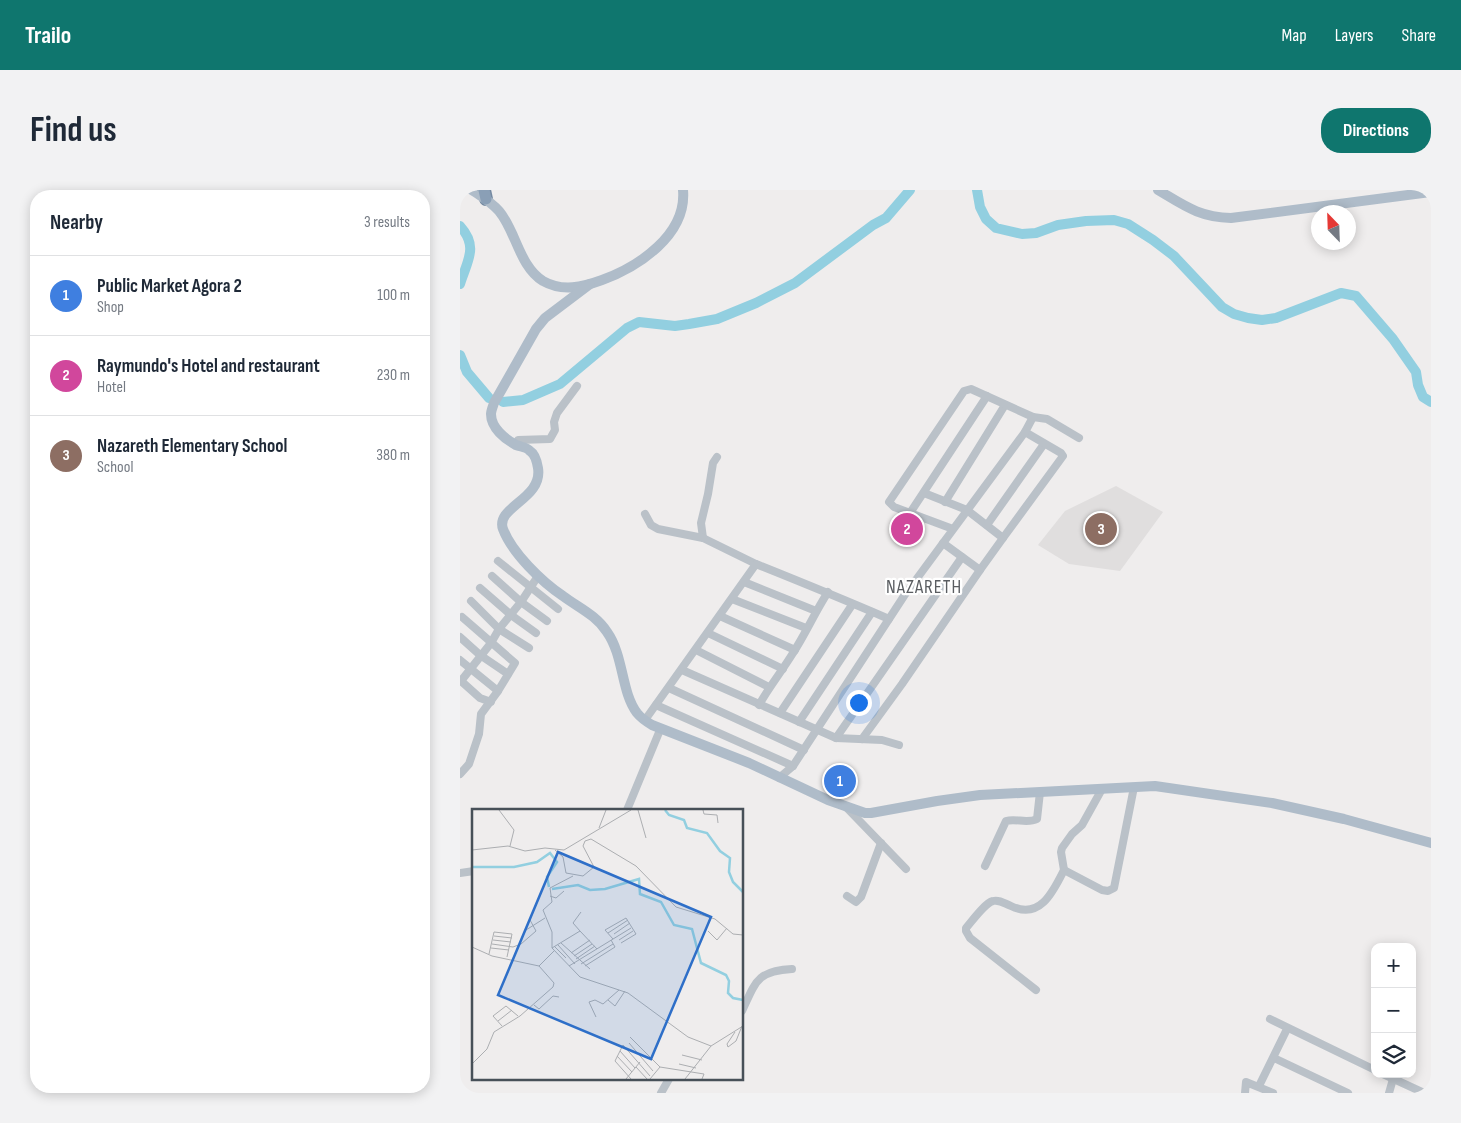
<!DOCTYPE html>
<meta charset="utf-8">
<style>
body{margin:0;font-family:"Sofia Sans Condensed",sans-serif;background:#f2f2f3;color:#1f2937}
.controls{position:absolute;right:15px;bottom:15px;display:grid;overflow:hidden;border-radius:10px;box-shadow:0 2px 12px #0003}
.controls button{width:45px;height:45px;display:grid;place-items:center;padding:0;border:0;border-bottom:1px solid #e0e1e3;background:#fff;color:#1f2937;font:25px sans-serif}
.compass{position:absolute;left:851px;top:15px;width:45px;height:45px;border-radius:50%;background:#fff;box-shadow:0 2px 12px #0003;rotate:337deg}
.you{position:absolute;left:398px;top:512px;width:18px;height:18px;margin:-12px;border:4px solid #fff;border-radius:50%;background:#1a73e8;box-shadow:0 0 0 8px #1a73e833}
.badge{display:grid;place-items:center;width:32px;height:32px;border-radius:50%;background:#0f766e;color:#fff;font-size:16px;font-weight:700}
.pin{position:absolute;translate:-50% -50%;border:2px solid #fff;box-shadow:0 1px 5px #0006}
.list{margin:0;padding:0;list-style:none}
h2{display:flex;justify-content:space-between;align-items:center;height:65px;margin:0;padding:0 20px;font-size:21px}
h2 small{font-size:16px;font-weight:400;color:#747a83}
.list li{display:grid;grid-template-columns:32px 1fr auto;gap:15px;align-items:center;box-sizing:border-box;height:80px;padding:0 20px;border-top:1px solid #e0e1e3}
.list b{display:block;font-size:19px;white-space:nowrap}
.list p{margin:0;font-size:16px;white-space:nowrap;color:#747a83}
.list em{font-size:16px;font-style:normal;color:#747a83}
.icon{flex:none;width:28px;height:28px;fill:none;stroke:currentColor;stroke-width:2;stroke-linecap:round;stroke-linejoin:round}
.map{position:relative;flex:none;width:971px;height:903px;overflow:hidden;border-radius:20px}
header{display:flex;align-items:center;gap:30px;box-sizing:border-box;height:70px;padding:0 25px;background:#0f766e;color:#fff}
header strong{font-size:24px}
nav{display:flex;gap:28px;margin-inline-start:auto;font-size:18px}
.intro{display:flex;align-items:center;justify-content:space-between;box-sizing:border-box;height:120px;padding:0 30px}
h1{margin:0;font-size:35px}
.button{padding:12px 22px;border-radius:20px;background:#0f766e;color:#fff;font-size:18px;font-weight:700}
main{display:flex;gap:30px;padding:0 30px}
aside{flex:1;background:#fff;border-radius:20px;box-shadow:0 2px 12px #0003}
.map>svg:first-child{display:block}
</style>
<header>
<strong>Trailo</strong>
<nav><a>Map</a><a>Layers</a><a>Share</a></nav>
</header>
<div class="intro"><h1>Find us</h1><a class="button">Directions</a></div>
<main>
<aside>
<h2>Nearby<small>3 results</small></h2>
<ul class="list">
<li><span class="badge" style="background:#3f7fe0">1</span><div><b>Public Market Agora 2</b><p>Shop</p></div><em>100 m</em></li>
<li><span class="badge" style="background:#d1479c">2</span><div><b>Raymundo's Hotel and restaurant</b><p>Hotel</p></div><em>230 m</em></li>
<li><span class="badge" style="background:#8d6e63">3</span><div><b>Nazareth Elementary School</b><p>School</p></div><em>380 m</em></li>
</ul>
</aside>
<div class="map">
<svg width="971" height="903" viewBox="0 0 971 903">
<rect width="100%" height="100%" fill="#efeded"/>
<path fill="#e0dede" d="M656,296L703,322L660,381L609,374L578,355L605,321Z"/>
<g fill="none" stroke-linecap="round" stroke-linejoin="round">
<g stroke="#92cfe0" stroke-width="10">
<path d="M517,0L520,17L526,29L536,38L562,44L576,43L598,35L626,31L654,30L668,34L693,50L714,66L762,117L774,124L788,128L802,130L816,128L881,103L896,106L933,149L956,182L958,195L963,207L971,212"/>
<path d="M0,36C19,57 7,71 0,94"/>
<path d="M0,165L7,182L29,208"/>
<path d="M43,212L63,210L100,194L167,138L179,132L215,136L229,134L257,129L296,113L335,93L413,35L426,28L450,0"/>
</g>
<g stroke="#758aa2" stroke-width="14">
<path id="highway" d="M24,0L26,9"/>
</g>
<g stroke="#bac1c8" stroke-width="8">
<path d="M573,227L587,229L619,248"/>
<path d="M56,255L58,250L90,249L95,240L94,232L97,223L117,196"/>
<path d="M257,267L253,273L248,304L241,333L243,348L296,374"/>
<path d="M464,303L507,320L543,348L520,380"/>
<path d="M485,312L545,215"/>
<path d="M450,323L527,206"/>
<path d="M185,324L191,335L198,339L243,348"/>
<path d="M527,335L584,254"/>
<path d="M543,348L603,266L601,263L565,242"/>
<path d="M38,371L98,419"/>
<path d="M32,386L61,412L87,431"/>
<path d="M284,392L356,421"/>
<path d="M20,398L51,425L76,443"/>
<path d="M272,409L346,438"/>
<path d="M11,411L39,439L69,458"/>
<path d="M260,426L335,460"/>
<path d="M248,443L323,479"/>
<path d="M0,447L20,465L48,484"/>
<path d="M236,460L309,497"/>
<path d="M0,470L38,501"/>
<path d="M222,480L376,548L422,550L439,555"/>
<path d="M0,490L20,508L31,512"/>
<path d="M1,491L31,453L39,439L61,412L78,386"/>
<path d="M209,498L344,560"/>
<path d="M196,515L333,576"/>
<path d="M299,515C309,497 322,481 333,463C346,443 355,422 368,402"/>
<path d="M320,523L392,415"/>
<path d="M185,530L296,374C341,392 385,410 429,429"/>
<path d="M339,532L412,422"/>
<path d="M376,548L502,367"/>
<path d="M402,549L442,494L520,380L483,353"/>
<path d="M0,584L9,574L19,544L21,524L38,501L55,473L2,427"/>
<path d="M319,588L333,576L444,406L565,242L573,227L511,199L504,201L429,312L434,317L493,339"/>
<path d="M386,617L446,679"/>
<path d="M167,620L200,540"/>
<path d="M525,676L546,631C556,628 567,634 577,629L580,602"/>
<path d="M604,680L642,700L648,701L654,698L674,597"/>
<path d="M0,683L14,681"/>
<path d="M387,706L396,712L401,707L421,653"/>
<path d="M576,800L510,748L506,741V738C512,731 525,713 533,711C540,709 545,714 551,716C580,730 593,702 604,680L601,662L602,658L612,644L622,635L642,599"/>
<path d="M282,821C296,791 297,781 332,779"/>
<path d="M810,829L915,880"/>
<path d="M814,868L888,903"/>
<path d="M923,884L964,903"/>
<path d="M799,896L827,839"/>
<path d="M201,903L209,889"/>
<path d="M785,903L786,892L813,903"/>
<path d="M929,903L933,889"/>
</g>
<g stroke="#afbcc9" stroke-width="10">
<path d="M12,0C21,6 31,12 39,21C56,41 59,76 83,91C102,102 123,97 142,90C178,77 227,45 223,0"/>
<path d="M698,0C725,16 739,27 771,28L971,2"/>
<path d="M130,94L85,128L76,139L34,213C33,216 31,221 31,224C31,238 45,249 56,255C61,257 67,257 70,261C75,264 77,272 78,278C83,309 35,317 43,339C52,363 82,392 103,406C119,418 136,425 147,442C164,466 161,502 177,523C181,528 187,532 192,535L289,573L368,610L405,623H411L477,611L520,605L695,596L812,613L884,629L971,653"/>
</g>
<use href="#highway" stroke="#8a9fb6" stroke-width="11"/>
</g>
<g text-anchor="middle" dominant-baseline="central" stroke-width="4.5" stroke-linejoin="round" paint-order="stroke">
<g font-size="19" letter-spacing="1" fill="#5a5d61" stroke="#fff">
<text x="464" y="397">NAZARETH</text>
</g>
</g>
<g transform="translate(12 619)">
<rect width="271" height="271" fill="#efeded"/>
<path fill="none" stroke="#92cfe0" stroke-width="2.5" d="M193,1L197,6L212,11L215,19L235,24L248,42L258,49L257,63L261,73L271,83M0,58H42L65,53L78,44L85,53L75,68L77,78M80,80L106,76L118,81L133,80L167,70L168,85L189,93L202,116L220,120L229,154L254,166L257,172L256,184L261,189L271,191"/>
<path fill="none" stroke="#acaeb1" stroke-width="1" d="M27,1L42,21L38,37M166,1L174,29M231,1L232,5L245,6L246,14M127,19L134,1M0,41L36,37L53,42L73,39L92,41L159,1M83,41L91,48L94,64L111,67L122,58L111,37L113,32L119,30L164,57L204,98L243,110L261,125L271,126M101,67L78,79L80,93L71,101L80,123V139L108,168L156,184L216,228L239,237L271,217M78,87L84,89L92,82M54,121L73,109M108,122L101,114L109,103M236,122L245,131L255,119M136,124L156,111M142,125L158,114M22,127L40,129M141,130L133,121L154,109L164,125L149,134M21,131L39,133M147,131L161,122M89,134L118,160M20,135L41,138L49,135L64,122L58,111M86,136L103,155M0,138L20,147L67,157L82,142M83,138L94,149M19,139L37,141M80,139L108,122L125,140M99,144L118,131M17,145L22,123L40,125L35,148M102,147L120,135M104,150L123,137M109,155L141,135M97,157L159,119M113,157L143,138L139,131M136,191L143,197L153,182M62,196L67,200L81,187L87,188M124,208L117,193L123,191L131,195L147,181M26,212L40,201M30,217L21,207L34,197L46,207M263,223L255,235L256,238L264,232L270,217M158,228L188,258M157,234L181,262M148,242L163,259M210,246L230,251M145,247L160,263M0,255L15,240L22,223L48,207L81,178L82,174L67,157M207,255L224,259M164,258L175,270M154,270L168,253M159,270L143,252L151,236L178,267M178,270L188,258L232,265L230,270M213,270L239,237"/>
<path fill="#2e6fc8" fill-opacity="0.15" stroke="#2e6fc8" stroke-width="2.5" d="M86,43L239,108L179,250L26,186Z"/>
<rect width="271" height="271" fill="none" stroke="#475058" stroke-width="2.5"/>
</g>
</svg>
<div class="controls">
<button>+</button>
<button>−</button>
<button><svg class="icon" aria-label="layers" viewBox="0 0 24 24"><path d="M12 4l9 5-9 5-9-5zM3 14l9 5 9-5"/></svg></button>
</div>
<svg class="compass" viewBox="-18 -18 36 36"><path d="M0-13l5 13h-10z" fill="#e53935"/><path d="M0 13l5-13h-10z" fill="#747a83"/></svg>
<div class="you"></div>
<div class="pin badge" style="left:380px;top:591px;background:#3f7fe0">1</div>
<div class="pin badge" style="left:447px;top:339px;background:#d1479c">2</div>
<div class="pin badge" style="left:641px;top:339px;background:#8d6e63">3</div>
</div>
</main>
